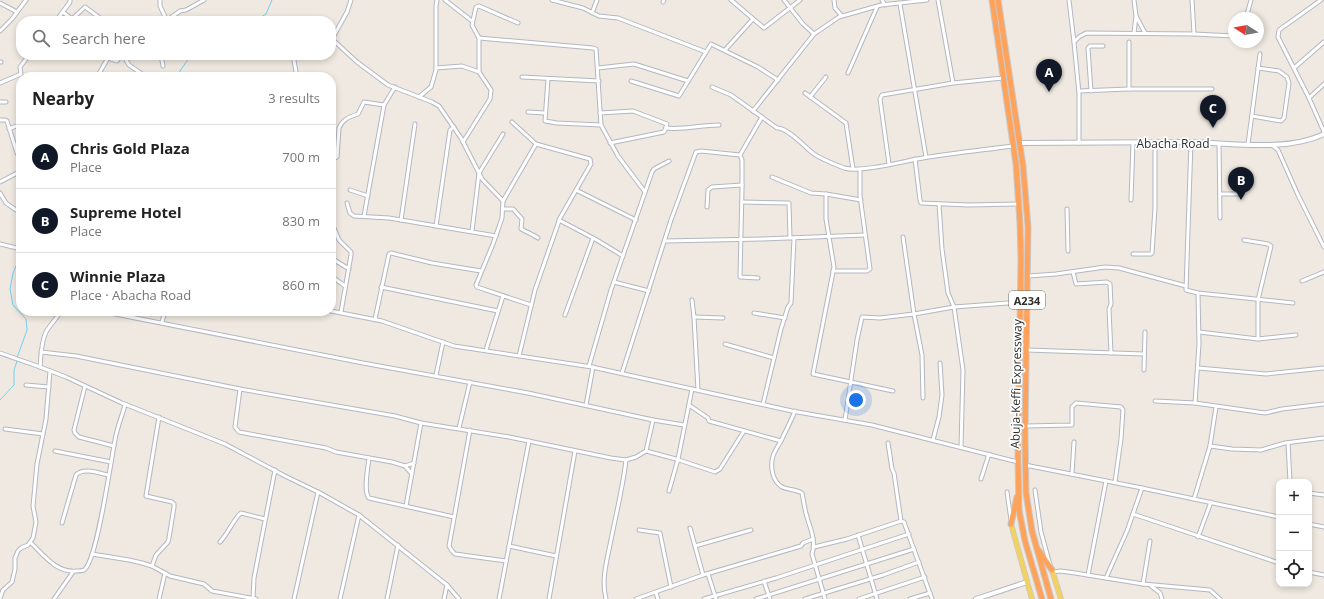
<!DOCTYPE html>
<meta charset="utf-8">
<style>
body{margin:0;font-family:"Open Sans",sans-serif;background:#f6f6f6;color:#222}
.controls{position:absolute;right:12px;bottom:12px;display:grid;overflow:hidden;border-radius:8px;box-shadow:0 2px 6px #0003}
.controls button{width:36px;height:36px;display:grid;place-items:center;padding:0;border:0;border-bottom:1px solid #e0e0e0;background:#fff;color:#222;font:20px sans-serif}
.compass{position:absolute;left:1228px;top:12px;width:36px;height:36px;border-radius:50%;background:#fff;box-shadow:0 2px 6px #0003;rotate:281deg}
.you{position:absolute;left:856px;top:400px;width:14px;height:14px;margin:-10px;border:3px solid #fff;border-radius:50%;background:#1a73e8;box-shadow:0 0 0 6px #1a73e833}
.badge{display:grid;place-items:center;width:26px;height:26px;border-radius:50%;background:#111827;color:#fff;font-size:13px;font-weight:700}
.pin{position:absolute;translate:-50% -33px;filter:drop-shadow(0 1px 2px #0008)}
.pin::after{content:'';position:absolute;top:21px;width:14px;height:12px;background:inherit;clip-path:polygon(0 0,100% 0,50% 100%)}
.list{margin:0;padding:0;list-style:none}
h2{display:flex;justify-content:space-between;align-items:center;height:52px;margin:0;padding:0 16px;font-size:17px}
h2 small{font-size:13px;font-weight:400;color:#767676}
.list li{display:grid;grid-template-columns:26px 1fr auto;gap:12px;align-items:center;box-sizing:border-box;height:64px;padding:0 16px;border-top:1px solid #e0e0e0}
.list b{display:block;font-size:15px;white-space:nowrap}
.list p{margin:0;font-size:13px;white-space:nowrap;color:#767676}
.list em{font-size:13px;font-style:normal;color:#767676}
.icon{flex:none;width:22px;height:22px;fill:none;stroke:currentColor;stroke-width:2;stroke-linecap:round;stroke-linejoin:round}
.map{position:relative;flex:none;width:1324px;height:599px;overflow:hidden}
.search{position:absolute;background:#fff;box-shadow:0 2px 6px #0003;left:16px;top:16px;width:320px;height:44px;display:flex;align-items:center;gap:10px;box-sizing:border-box;padding:0 14px;border-radius:16px;color:#767676;font-size:15px}
.panel{position:absolute;background:#fff;box-shadow:0 2px 6px #0003;left:16px;top:72px;width:320px;height:244px;border-radius:16px}
.map>svg:first-child{display:block}
</style>
<div class="map">
<svg width="1324" height="599" viewBox="0 0 1324 599">
<rect width="100%" height="100%" fill="#efe9e1"/>
<g fill="none" stroke-linecap="round" stroke-linejoin="round">
<g stroke="#75cff0" stroke-width="1">
<path d="M255,21L266,14L272,0"/>
<path d="M181,77L180,71L191,55"/>
<path d="M17,358L27,330L26,319L13,305L10,289L13,273L20,257L21,250"/>
<path d="M0,400L14,385V370L17,361"/>
</g>
<g stroke="#b4b7c1" stroke-width="5">
<g id="street">
<path d="M160,0V6L167,21"/>
<path d="M445,0L472,21"/>
<path d="M552,0L583,8L599,16L618,18L706,52"/>
<path d="M731,0L764,28L800,0"/>
<path d="M784,0L803,24L814,34"/>
<path d="M834,0L835,8L841,15"/>
<path d="M882,0L885,5"/>
<path d="M938,0L953,83"/>
<path d="M1069,0L1074,42L1079,93V143"/>
<path d="M1192,0L1194,34"/>
<path d="M1321,0L1279,30L1278,37L1309,98L1324,132"/>
<path d="M663,2L664,0"/>
<path d="M0,3L17,12"/>
<path d="M900,4L926,157"/>
<path d="M63,12L74,21"/>
<path d="M592,13L597,0"/>
<path d="M1136,16L1145,33"/>
<path d="M1246,18L1251,0"/>
<path d="M56,21L70,2V0"/>
<path d="M72,21V19L85,7L104,21"/>
<path d="M166,21L180,11L186,10L204,0"/>
<path d="M0,31L12,19L26,0"/>
<path d="M1134,33L1136,16L1134,0"/>
<path d="M331,38L357,62L388,85L432,102L439,106L461,138L482,179L503,201"/>
<path d="M479,38L593,48L596,49L601,125L618,156L645,192"/>
<path d="M332,39L347,12L351,0"/>
<path d="M1074,42L1079,37L1086,33L1194,34L1234,36"/>
<path d="M1129,42V89"/>
<path d="M725,50L753,19"/>
<path d="M104,55L108,58L117,61L121,55"/>
<path d="M123,55L129,65L145,76"/>
<path d="M161,55L163,66"/>
<path d="M293,55L297,77"/>
<path d="M68,57V55"/>
<path d="M0,62H1"/>
<path d="M436,68L462,66L479,72"/>
<path d="M598,68L634,64L688,81"/>
<path d="M1294,68L1324,42"/>
<path d="M848,73L877,7"/>
<path d="M97,77L108,58"/>
<path d="M522,77L599,81"/>
<path d="M548,79L545,121L557,123L601,125"/>
<path d="M631,81L679,96L711,44L758,67L778,80"/>
<path d="M0,83L21,74L20,67L29,55"/>
<path d="M712,87L731,95L777,128C787,127 806,148 814,154C823,160 834,164 844,168C861,173 904,161 923,158C953,153 983,150 1013,146"/>
<path d="M1079,91L1129,89H1212"/>
<path d="M1091,91L1088,48L1090,46H1103"/>
<path d="M805,93L846,123L853,169"/>
<path d="M419,97L431,87L436,70V6L437,0"/>
<path d="M810,97L826,77"/>
<path d="M1309,98L1324,84"/>
<path d="M0,102H6"/>
<path d="M753,111L814,34L839,17L881,5L927,0"/>
<path d="M528,112L545,113"/>
<path d="M600,113L633,111L667,124L665,130L664,132L610,143"/>
<path d="M1252,116L1281,121L1284,118L1289,83L1287,77L1279,71L1258,68"/>
<path d="M0,120H5L7,121L17,153L21,159"/>
<path d="M512,122L536,144L590,159L591,164L560,218L535,290L519,356"/>
<path d="M666,128C685,130 700,125 719,125"/>
<path d="M9,129L21,124"/>
<path d="M463,142L490,99L491,90L479,72V38L472,25L476,7L479,6L518,23"/>
<path d="M1191,142L1186,290L1198,293L1293,303"/>
<path d="M1219,143L1220,218"/>
<path d="M1248,144L1260,54"/>
<path d="M1272,145L1278,150L1298,195L1324,247"/>
<path d="M915,159L920,200L921,203L968,205L1019,204"/>
<path d="M331,160L337,157L339,128C343,119 349,117 358,114L364,102L384,105"/>
<path d="M889,164L880,99L882,95L953,83L1003,78"/>
<path d="M772,177L811,193L826,194L861,200"/>
<path d="M0,182L21,171"/>
<path d="M350,190L368,196"/>
<path d="M576,190L636,220"/>
<path d="M0,193L6,203L16,210"/>
<path d="M826,194V219L834,267L813,374L893,391"/>
<path d="M1220,194H1242"/>
<path d="M1131,200L1133,143"/>
<path d="M742,202L789,203L790,238"/>
<path d="M347,203L350,213L354,216L389,218L496,236"/>
<path d="M939,204L942,249L948,293L954,307L963,370L961,447"/>
<path d="M707,207L708,190L712,187L742,185"/>
<path d="M503,209H513L522,219L521,229L533,235L538,238"/>
<path d="M1067,209L1068,251"/>
<path d="M364,216L384,105L395,87"/>
<path d="M401,220L415,124"/>
<path d="M559,220L595,239L623,256"/>
<path d="M331,221L339,240L351,252V255L341,312"/>
<path d="M436,226L450,130L454,127"/>
<path d="M472,231L479,173L503,134"/>
<path d="M903,237L914,314L922,355L923,398"/>
<path d="M1244,240L1268,244L1271,246L1258,300V339"/>
<path d="M665,241L762,239L865,235"/>
<path d="M0,244L21,249"/>
<path d="M1133,254H1151L1152,253L1155,208V143"/>
<path d="M331,258L349,269"/>
<path d="M833,271H867L870,269L860,196V169"/>
<path d="M1073,272L1076,284L1107,282L1110,284L1111,304L1109,309L1111,353"/>
<path d="M331,276L345,286"/>
<path d="M1028,276L1056,274L1105,267L1119,268L1186,286"/>
<path d="M758,278L740,277L742,190V160L740,155L762,117"/>
<path d="M1302,281L1324,272"/>
<path d="M614,282L649,291"/>
<path d="M381,287L498,311"/>
<path d="M692,300L694,317L698,390"/>
<path d="M531,305L477,287L476,285L493,244L502,218L503,201L536,144"/>
<path d="M100,311L363,363L528,393L653,420L684,425"/>
<path d="M331,311L382,321L454,346L592,367L792,411L872,425L1018,462"/>
<path d="M754,313L785,318"/>
<path d="M565,315L593,238"/>
<path d="M694,317L723,318"/>
<path d="M375,319L389,254L391,253L432,263L481,271"/>
<path d="M162,322L165,311"/>
<path d="M1199,332L1258,339L1296,335"/>
<path d="M725,344L774,358"/>
<path d="M486,350L503,296"/>
<path d="M1027,350L1144,354"/>
<path d="M41,352L76,356L240,389L395,416L421,423L509,437L611,458L626,460L636,457L646,451L653,420"/>
<path d="M0,353L40,367L66,377L122,403L225,444L285,476L320,493L359,515L447,585L459,599"/>
<path d="M589,366L611,290L652,172L654,169L669,161"/>
<path d="M40,367C41,356 41,342 46,332C50,325 57,318 61,311"/>
<path d="M1198,368L1266,374L1324,368"/>
<path d="M1144,370L1145,332"/>
<path d="M622,373L671,220L696,152L701,151L740,155"/>
<path d="M436,375L443,342"/>
<path d="M26,385L49,387"/>
<path d="M85,386L74,430L75,433L79,437L114,446"/>
<path d="M240,389L235,427L239,432L326,448L336,452L392,462L405,466L414,463"/>
<path d="M1155,401L1195,403L1265,413L1282,409L1324,404"/>
<path d="M1195,403L1199,344L1198,293"/>
<path d="M763,404L781,329L788,307L791,303L794,238"/>
<path d="M586,405L593,367"/>
<path d="M689,405L708,418L709,421L781,441"/>
<path d="M795,411C791,421 786,430 782,439C779,445 775,450 773,456C770,466 772,481 782,487C788,490 796,489 802,493C803,498 804,504 805,509C808,525 817,538 812,554L825,599"/>
<path d="M845,420L857,340L862,317L880,318L914,314L954,307L1020,302"/>
<path d="M1025,426L1072,425V407L1076,403L1121,407L1123,410L1121,439L1115,482"/>
<path d="M459,428L470,382"/>
<path d="M5,429L43,434"/>
<path d="M470,430L449,546L452,551L455,554L506,561"/>
<path d="M933,440L939,417L942,395L940,363"/>
<path d="M888,443L892,469L894,473L901,521L904,522L905,525L932,599"/>
<path d="M1288,443L1290,482"/>
<path d="M1210,446L1232,449L1261,450L1285,443L1324,438"/>
<path d="M55,451L111,462"/>
<path d="M646,451L676,459L715,472L720,469L744,431"/>
<path d="M369,458C368,468 363,491 369,498L454,517"/>
<path d="M1025,465L1142,488L1279,517"/>
<path d="M405,466L412,474"/>
<path d="M1072,474L1074,442"/>
<path d="M981,479L989,454"/>
<path d="M1035,490L1041,532L1050,565"/>
<path d="M669,491L678,459L692,389"/>
<path d="M1007,492L1011,520"/>
<path d="M1309,493L1324,495"/>
<path d="M1194,499L1210,446L1216,407"/>
<path d="M406,506L421,423"/>
<path d="M1133,514L1279,563"/>
<path d="M62,523L76,475C83,467 99,473 108,475"/>
<path d="M1309,524L1324,527"/>
<path d="M690,528L703,575"/>
<path d="M639,530L660,533L671,587"/>
<path d="M858,535L877,599"/>
<path d="M1198,537L1211,502"/>
<path d="M220,542C227,535 235,517 241,513L265,519"/>
<path d="M31,543C43,554 56,573 76,571C78,571 82,571 84,570C97,562 111,459 115,440C117,428 122,416 125,405"/>
<path d="M509,546L556,556"/>
<path d="M695,546L751,530"/>
<path d="M814,547L847,539L901,521"/>
<path d="M92,554L129,560L142,563L152,566L170,576L204,584L212,591L256,599"/>
<path d="M152,566L156,555L168,542L169,538L174,507V504L172,502L146,496L159,417"/>
<path d="M1052,572L1061,571L1075,573L1143,584L1210,590L1220,599"/>
<path d="M1309,572L1324,575"/>
<path d="M708,574L716,599"/>
<path d="M1088,575L1106,481"/>
<path d="M1106,578L1127,531L1142,488"/>
<path d="M764,581L770,599"/>
<path d="M1143,584L1150,541"/>
<path d="M1150,585L1160,593L1162,599"/>
<path d="M656,593L658,599"/>
<path d="M0,598L3,590L12,582L15,569V558L18,551L21,548L28,545L33,538L36,522L33,506L37,464L46,419L50,371"/>
<path d="M54,599L73,572"/>
<path d="M159,599L165,573"/>
<path d="M253,599L254,578L275,470"/>
<path d="M294,599L318,492"/>
<path d="M340,599L359,515"/>
<path d="M387,599L398,545"/>
<path d="M444,599L447,585"/>
<path d="M499,599L529,441"/>
<path d="M549,599L575,451"/>
<path d="M606,599C601,580 607,560 611,540C616,514 623,487 626,460"/>
<path d="M636,599L703,575L801,546L803,543L813,539"/>
<path d="M704,599L776,578L909,534"/>
<path d="M756,599L914,549"/>
<path d="M805,599L883,575L919,562"/>
<path d="M859,599L925,577"/>
<path d="M910,599L930,593"/>
</g>
</g>
<g stroke="#b4b7c1" stroke-width="6">
<g id="secondary">
<path d="M1020,143C1077,143 1134,142 1191,142C1231,143 1288,152 1324,134"/>
<path d="M976,599L1027,582"/>
</g>
</g>
<g stroke="#c9c9c9" stroke-width="6">
<g id="primary">
<path d="M1011,524L1032,599"/>
<path d="M1052,570L1061,599"/>
</g>
</g>
<g stroke="#c9c9c9" stroke-width="7">
<g id="highway">
<path d="M992,0L1016,164L1020,223L1021,259L1018,456L1019,510L1025,541L1042,599"/>
<path d="M998,0L1023,166L1028,227L1025,434L1026,493L1032,531L1051,599"/>
<path d="M1011,524L1017,497"/>
<path d="M1039,551L1052,570"/>
</g>
</g>
<use href="#street" stroke="#fff" stroke-width="3"/>
<use href="#secondary" stroke="#fff" stroke-width="4"/>
<use href="#primary" stroke="#f2d163" stroke-width="4.5"/>
<use href="#highway" stroke="#ffa35c" stroke-width="5"/>
</g>
<g text-anchor="middle" dominant-baseline="central" stroke-width="3.5" stroke-linejoin="round" paint-order="stroke">
<rect fill="#fff" stroke="#6d6d6d" stroke-width="1" x="1009" y="291" width="36" height="18" rx="3"/>
<g font-size="11" font-weight="bold" fill="#2e2e2e">
<text x="1027" y="300">A234</text>
</g>
<g font-size="12" fill="#2e2e2e" stroke="#fff">
<text x="1173" y="143">Abacha Road</text>
<text transform="translate(1016 384) rotate(-89)">Abuja-Keffi Expressway</text>
</g>
</g>
</svg>
<div class="controls">
<button>+</button>
<button>−</button>
<button><svg class="icon" aria-label="locate" viewBox="0 0 24 24"><circle cx="12" cy="12" r="6"/><path d="M12 2v4M12 18v4M2 12h4M18 12h4"/></svg></button>
</div>
<svg class="compass" viewBox="-18 -18 36 36"><path d="M0-13l5 13h-10z" fill="#e53935"/><path d="M0 13l5-13h-10z" fill="#767676"/></svg>
<div class="you"></div>
<div class="pin badge" style="left:1049px;top:92px">A</div>
<div class="pin badge" style="left:1241px;top:200px">B</div>
<div class="pin badge" style="left:1213px;top:128px">C</div>
<div class="search"><svg class="icon" aria-label="search" viewBox="0 0 24 24"><circle cx="10" cy="10" r="6"/><path d="M15 15l6 6"/></svg>Search here</div>
<section class="panel">
<h2>Nearby<small>3 results</small></h2>
<ul class="list">
<li><span class="badge">A</span><div><b>Chris Gold Plaza</b><p>Place</p></div><em>700 m</em></li>
<li><span class="badge">B</span><div><b>Supreme Hotel</b><p>Place</p></div><em>830 m</em></li>
<li><span class="badge">C</span><div><b>Winnie Plaza</b><p>Place · Abacha Road</p></div><em>860 m</em></li>
</ul>
</section>
</div>
